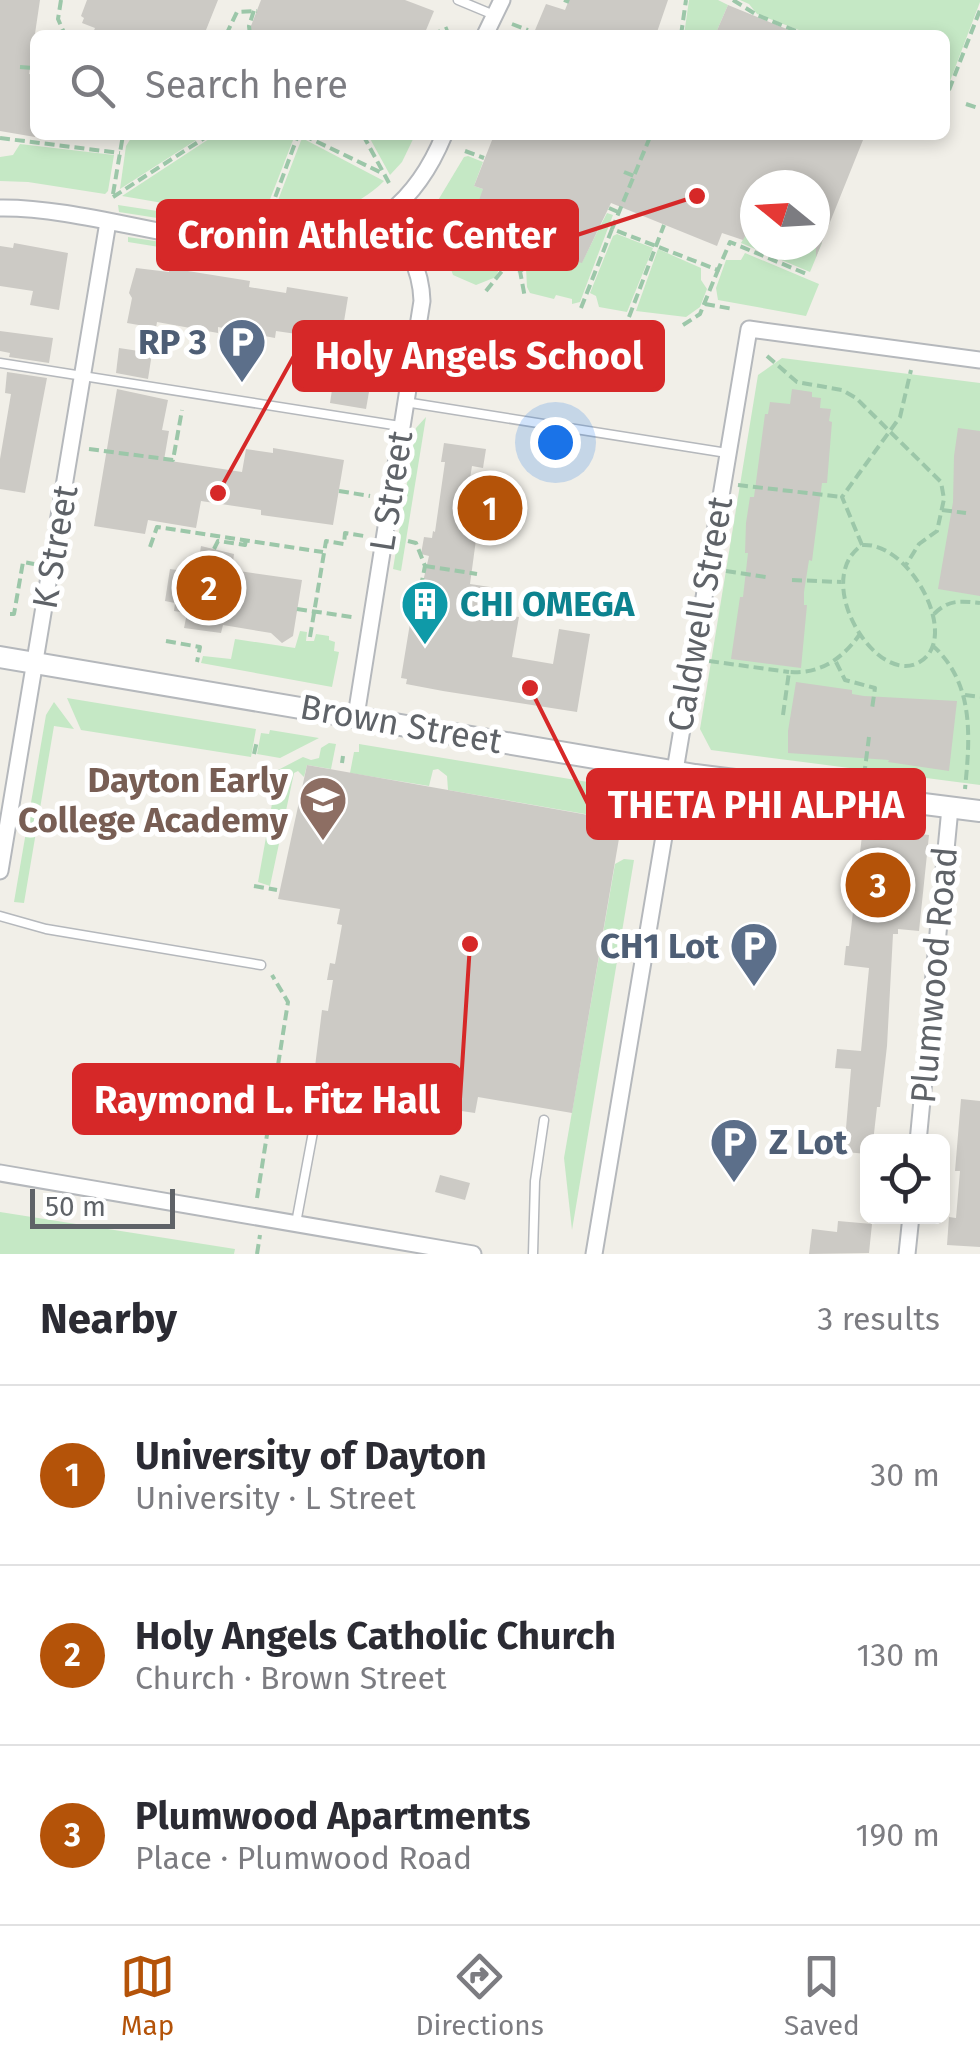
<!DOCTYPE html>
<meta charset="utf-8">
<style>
body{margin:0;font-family:"Fira Sans",sans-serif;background:#f7f7f7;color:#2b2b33}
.controls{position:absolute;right:30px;bottom:30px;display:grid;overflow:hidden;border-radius:15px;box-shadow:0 5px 15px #0003}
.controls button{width:90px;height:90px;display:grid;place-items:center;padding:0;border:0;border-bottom:2px solid #e1e1e2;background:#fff;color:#2b2b33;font:50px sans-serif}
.compass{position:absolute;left:740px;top:170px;width:90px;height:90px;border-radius:50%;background:#fff;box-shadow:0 5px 15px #0003;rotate:288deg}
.scale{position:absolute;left:30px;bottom:25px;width:145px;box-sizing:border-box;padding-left:10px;border:5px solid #5f6368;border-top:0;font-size:28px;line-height:35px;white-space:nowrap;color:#5f6368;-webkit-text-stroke:8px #fff;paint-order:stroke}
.you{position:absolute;left:555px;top:442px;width:35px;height:35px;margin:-25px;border:8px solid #fff;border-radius:50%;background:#1a73e8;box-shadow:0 0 0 15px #1a73e833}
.badge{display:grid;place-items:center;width:65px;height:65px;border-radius:50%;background:#b45309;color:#fff;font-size:32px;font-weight:700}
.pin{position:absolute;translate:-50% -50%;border:5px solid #fff;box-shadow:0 2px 10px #0006}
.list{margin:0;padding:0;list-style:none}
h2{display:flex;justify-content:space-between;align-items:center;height:130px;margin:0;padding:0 40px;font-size:42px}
h2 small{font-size:32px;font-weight:400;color:#7c7c81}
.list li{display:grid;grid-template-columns:65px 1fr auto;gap:30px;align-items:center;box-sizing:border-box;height:180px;padding:0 40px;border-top:2px solid #e1e1e2}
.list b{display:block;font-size:38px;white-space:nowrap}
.list p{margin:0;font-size:32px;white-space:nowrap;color:#7c7c81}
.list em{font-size:32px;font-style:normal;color:#7c7c81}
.icon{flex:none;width:55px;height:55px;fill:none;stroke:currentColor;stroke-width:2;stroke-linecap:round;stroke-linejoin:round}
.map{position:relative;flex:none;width:980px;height:1254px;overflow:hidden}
.search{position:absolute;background:#fff;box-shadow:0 5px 15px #0003;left:30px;right:30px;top:30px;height:110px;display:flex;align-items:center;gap:25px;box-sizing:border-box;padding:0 35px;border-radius:15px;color:#7c7c81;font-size:38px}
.sheet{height:670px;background:#fff}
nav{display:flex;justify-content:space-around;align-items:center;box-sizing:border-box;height:140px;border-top:2px solid #e1e1e2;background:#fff;font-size:28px;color:#7c7c81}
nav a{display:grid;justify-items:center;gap:5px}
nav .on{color:#b45309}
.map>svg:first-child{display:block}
</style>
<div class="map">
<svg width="980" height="1254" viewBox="0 0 980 1254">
<rect width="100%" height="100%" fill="#f1efe8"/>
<g fill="#c5e8c5">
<path d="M689,0H718L728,5L715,35H684Z"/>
<path d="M740,0H980V2L947,89L945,35H812L757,14L749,4Z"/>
<path d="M133,135H204L120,189L126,146Z"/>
<path d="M215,135H295L262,220L122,196Z"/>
<path d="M368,135H415L402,162L390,175Z"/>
<path d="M302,138L384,181C355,210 310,223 270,221Z"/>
<path d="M20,144L114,155L108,191L105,194L28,182L0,181V157L13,155Z"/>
<path d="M468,156L483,162L474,186L483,189L480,230L497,236V249L503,259L496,277L476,285L453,275L431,212L464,157Z"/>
<path d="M118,205L283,230L291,236L265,235L119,212Z"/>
<path d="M607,213L613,215L580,302L572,304V299L556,295L554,299L530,293L527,287L526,268L537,265L546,254L582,262Z"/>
<path d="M755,219V245H815V240L822,243L810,272L741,243Z"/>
<path d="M617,234L653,248L627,312L599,307L596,296L590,293L613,236Z"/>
<path d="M128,237L255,256H302L322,261L265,264L128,242Z"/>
<path d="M658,249L701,268V280L707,289L700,307L686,317L636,311Z"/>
<path d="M745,253L819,284L806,316L718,300L716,288L726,260H741Z"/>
<path d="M782,358L980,383V785L711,750L700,729L758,375Z"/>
<path d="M426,417L401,571L393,569L416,428Z"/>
<path d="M300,631L307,632L306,641H314L316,634L329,636V640L335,642L334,651L339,652L332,687L201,663L203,656L231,659L235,639L295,648Z"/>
<path d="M67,698L256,729L251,757L81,730Z"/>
<path d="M54,702L74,729L54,726L24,903L14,902L46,715Z"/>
<path d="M270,730L319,738L280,758L257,754L261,733L269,734Z"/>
<path d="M329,743L336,744L331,769L307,765L304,777L298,771L294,773L270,886L258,882L278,770L303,757L311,760L319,758L321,748Z"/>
<path d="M359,744L618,787V791L631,789C645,801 644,814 636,831L632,827L626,833L621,828V806L611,800L607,803L602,817L448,790L447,776L438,769L433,770L429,786L350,773L354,752H359Z"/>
<path d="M624,859L634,860L572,1230L564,1158L615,864Z"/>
<path d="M0,1212L235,1249L234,1254H0Z"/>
</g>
<g fill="#cccac5">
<path d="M0,0H40L29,74L35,75V137L0,131Z"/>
<path d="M87,0H218L204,35H92L95,28L82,23L84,18L81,16Z"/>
<path d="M261,0H405L434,11L424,35H261L249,31Z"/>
<path d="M569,0H668L656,35H533L546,4L565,10Z"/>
<path d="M728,5L799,34V35H715Z"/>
<path d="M494,135H865L816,257L815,185H755V219L743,240L722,233L717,246L611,203L582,263L547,254L542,260L526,258L495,241L496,236L479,229L483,217L474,214L483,189L474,186Z"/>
<path d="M14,243L68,253L59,310L30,305L33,291L0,286V246L13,248Z"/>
<path d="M136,268L169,272V268L250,281L249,287L286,293L287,287L348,297L339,352L308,347L310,336L276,331L275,338L218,327V333L157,322L156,328L127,323L132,298L129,293Z"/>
<path d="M0,331L53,338L49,363L9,357L10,353L0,351Z"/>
<path d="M119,348L152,353L148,379L116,373Z"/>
<path d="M336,363L373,369L366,409L330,403Z"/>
<path d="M7,372L47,378L25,493L0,489V459L11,394L5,393Z"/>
<path d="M117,389L168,400L162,430L169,431L164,460L242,472L246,449L273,453V448L344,460L333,525L261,515V510L201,501L196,528L148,520L145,534L94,526Z"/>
<path d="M792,389L812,392V397L821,398L820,408L831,409L829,421L832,422L827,483H822L812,561L809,560L804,592V605H807L801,668L731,659L740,597H743L748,553H745L746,523L750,497H754L765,414H768L770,402L790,404Z"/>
<path d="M958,428L980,431V596L938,589L953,502L954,456Z"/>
<path d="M444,443L486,449L483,468L472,466L466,503L469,504V508L480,510L470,584L490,587L484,612L519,617L512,657L553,664L559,629L590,634L577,712L443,691L406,684L407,679L401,678L415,593L416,585L422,586L429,556L421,554L424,537L432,538L433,531L435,532L445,462H441Z"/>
<path d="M201,546L234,554L232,570L302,580L293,636L282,643L271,633L223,625L221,633L184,628L187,613L174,611L175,603L165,601L170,569L183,571L184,563L198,565Z"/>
<path d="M796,682L852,690V694L864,696L957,701L949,771L888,762L889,760L788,753V731Z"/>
<path d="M307,765L622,821L572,1113L478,1097L475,1113L414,1104L416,1088L365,1079L361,1100L312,1091L322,1010L328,1011L333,980H327L330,963L335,964L342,925L337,924L340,909L278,899Z"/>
<path d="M863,827L929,835L919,931L898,929V934H893L887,1046L880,1107H877L873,1142H868V1154L844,1152L851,1069L835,1068L837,1049L861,1051L869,968L844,965L846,946H849Z"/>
<path d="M961,1099L980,1101V1247L947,1245L949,1217L956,1218L960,1171H955Z"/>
<path d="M440,1175L470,1183L465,1200L435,1192Z"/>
<path d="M838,1221L872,1224L869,1253L809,1254L812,1229L837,1232Z"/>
</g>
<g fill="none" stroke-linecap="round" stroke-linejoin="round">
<g stroke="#b5b8bc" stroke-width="11">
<g id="service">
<path d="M458,0L494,15"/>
<path d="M0,363L400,426"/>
<path d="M405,402L727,453"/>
<path d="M0,916L46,929L261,965"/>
<path d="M296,1223L316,1116"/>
<path d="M533,1254L535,1181L544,1120"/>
</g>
</g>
<g stroke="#b5b8bc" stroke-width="19">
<g id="minor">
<path d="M485,35L502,0"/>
<path d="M0,208C149,206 363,333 444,135"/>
<path d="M356,716L422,301C421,266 405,242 384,216"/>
<path d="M0,871L108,222"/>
<path d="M918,1142L950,808"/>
<path d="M0,1173L473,1254"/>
<path d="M594,1254L749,329L980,360"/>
<path d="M907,1254L911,1216"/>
</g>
</g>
<g stroke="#b5b8bc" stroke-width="24">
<path id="tertiary" d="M0,657L695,775L980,811"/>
</g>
<g stroke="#9cc7a9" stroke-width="4" stroke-dasharray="10 5" stroke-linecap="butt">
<path d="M61,0L58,19L65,35"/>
<path d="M564,0L569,2"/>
<path d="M733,0L757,15L806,35"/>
<path d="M512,24L528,30"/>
<path d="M226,35L237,12L257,11"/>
<path d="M250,35L249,26L254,10"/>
<path d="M431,35L448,28"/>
<path d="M681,35L686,0"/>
<path d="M20,67L35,68"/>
<path d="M949,90L980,10"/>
<path d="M966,104L978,108"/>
<path d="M303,135L384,174"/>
<path d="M363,135L389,183"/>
<path d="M650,137L612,229L718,270L730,242L809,275"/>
<path d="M0,138L120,153"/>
<path d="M465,151L484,158"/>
<path d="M624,172L634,176"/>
<path d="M113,194L123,135"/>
<path d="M113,197L209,135"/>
<path d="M609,208L618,212"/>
<path d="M265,225L298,135"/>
<path d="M500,245L538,260"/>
<path d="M500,247L506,266"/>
<path d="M520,271L537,260"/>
<path d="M486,291L506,266L520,271L525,298"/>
<path d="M705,304L733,309"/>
<path d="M581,308L612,229"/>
<path d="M629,317L664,225"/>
<path d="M683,325L700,314L718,270"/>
<path d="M767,356L797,382L842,390L856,398L941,482L944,499L937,531L919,544L906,565"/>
<path d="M89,449L173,460L182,410"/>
<path d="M738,485L842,497"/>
<path d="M339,491L370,496"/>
<path d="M942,510L966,513"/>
<path d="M408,541L416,543L425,566L421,586"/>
<path d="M862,545C910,541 963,640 918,663C875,685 811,580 862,545Z"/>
<path d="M862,545L842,497L900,417L911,370"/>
<path d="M150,547L157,527L323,552"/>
<path d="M214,549L218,541L245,545L246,540"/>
<path d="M425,566L477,574"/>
<path d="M726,571L766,577"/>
<path d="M792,580L841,582"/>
<path d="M408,591L415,593"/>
<path d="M297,609L352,617"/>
<path d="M10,614H14L23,562L34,564"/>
<path d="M934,614C949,599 961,601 980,603"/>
<path d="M310,637L326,541L344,544L345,533L364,536"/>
<path d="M166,641L200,647L197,662"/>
<path d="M932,645C975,683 970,738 965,789"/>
<path d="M709,661L789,672"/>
<path d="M836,662L845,680L875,688L872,709"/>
<path d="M965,695L980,697"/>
<path d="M783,715L789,672C821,674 842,659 860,634"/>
<path d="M254,754L257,741"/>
<path d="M342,763L343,756"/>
<path d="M864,776L869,737"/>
<path d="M254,886L277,890"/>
<path d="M257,1198L288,1002L272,975"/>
<path d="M257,1254L260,1235"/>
</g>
<use href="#service" stroke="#fff" stroke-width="8"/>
<use href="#minor" stroke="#fff" stroke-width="15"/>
<use href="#tertiary" stroke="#fff" stroke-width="20"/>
</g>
<defs>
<g id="parking-pin" transform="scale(2.5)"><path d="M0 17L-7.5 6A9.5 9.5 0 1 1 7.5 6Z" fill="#5c6f8a" stroke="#fff"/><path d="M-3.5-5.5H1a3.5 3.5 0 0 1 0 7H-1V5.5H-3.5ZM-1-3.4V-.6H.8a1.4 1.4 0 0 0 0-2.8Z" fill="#fff"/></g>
<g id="building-pin" transform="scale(2.5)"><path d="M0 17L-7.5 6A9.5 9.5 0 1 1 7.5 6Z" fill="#0f9aa8" stroke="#fff"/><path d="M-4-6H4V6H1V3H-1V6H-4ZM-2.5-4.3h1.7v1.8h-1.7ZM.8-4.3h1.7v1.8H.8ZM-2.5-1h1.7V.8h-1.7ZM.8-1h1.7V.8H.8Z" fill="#fff"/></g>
<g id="school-pin" transform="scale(2.5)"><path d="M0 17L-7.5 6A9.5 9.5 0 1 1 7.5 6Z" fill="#8d6e63" stroke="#fff"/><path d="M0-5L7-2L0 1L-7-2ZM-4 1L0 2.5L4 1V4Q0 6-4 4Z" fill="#fff"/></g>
</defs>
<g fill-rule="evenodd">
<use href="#parking-pin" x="242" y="342"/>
<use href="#building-pin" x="425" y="604"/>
<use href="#school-pin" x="323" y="800"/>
<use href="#parking-pin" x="754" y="946"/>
<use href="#parking-pin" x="734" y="1142"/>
</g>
<g text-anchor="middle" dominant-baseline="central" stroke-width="10" stroke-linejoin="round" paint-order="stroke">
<g font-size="35" font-weight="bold" fill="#4e5e75" stroke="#fff" text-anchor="end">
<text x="207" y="342">RP 3</text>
<text x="719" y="946">CH1 Lot</text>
<text x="769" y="1142" text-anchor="start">Z Lot</text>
</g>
<g font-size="35" fill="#5f6368" stroke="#fff">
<text transform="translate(391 491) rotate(-81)">L Street</text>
<text transform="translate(55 547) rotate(-80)">K Street</text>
<text transform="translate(700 614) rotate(-80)">Caldwell Street</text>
<text transform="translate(401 724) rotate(10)">Brown Street</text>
<text transform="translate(934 975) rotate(-85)">Plumwood Road</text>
</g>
<g font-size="35" font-weight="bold" fill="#0d838f" stroke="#fff" text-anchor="start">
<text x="460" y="604">CHI OMEGA</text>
</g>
<g font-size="35" font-weight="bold" fill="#785e54" stroke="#fff" text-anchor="end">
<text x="288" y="780">Dayton Early<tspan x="288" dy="40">College Academy</tspan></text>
</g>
</g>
<path fill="none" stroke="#d62828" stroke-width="4" d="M697 196L577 235M218 493L294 356M530 688L588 804M470 944L460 1099"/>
<g fill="#d62828" stroke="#fff" stroke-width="4">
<circle cx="697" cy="196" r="10"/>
<circle cx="218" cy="493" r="10"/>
<circle cx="530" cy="688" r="10"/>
<circle cx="470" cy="944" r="10"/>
</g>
<g fill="#d62828" stroke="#d62828" stroke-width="4">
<rect x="158" y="201" width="419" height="68" rx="10"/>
<rect x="294" y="322" width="369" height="68" rx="10"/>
<rect x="588" y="770" width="336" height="68" rx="10"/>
<rect x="74" y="1065" width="386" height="68" rx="10"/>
</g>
<g font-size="38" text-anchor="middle" font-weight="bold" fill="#fff">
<text x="367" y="248">Cronin Athletic Center</text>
<text x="479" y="369">Holy Angels School</text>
<text x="756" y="818">THETA PHI ALPHA</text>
<text x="267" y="1113">Raymond L. Fitz Hall</text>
</g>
</svg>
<div class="controls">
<button><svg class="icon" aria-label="locate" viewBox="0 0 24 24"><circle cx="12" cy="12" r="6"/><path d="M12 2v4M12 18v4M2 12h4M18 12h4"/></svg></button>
</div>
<svg class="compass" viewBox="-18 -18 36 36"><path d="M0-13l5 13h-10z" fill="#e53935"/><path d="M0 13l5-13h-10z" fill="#7c7c81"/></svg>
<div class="scale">50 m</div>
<div class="you"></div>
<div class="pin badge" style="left:490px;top:508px">1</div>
<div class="pin badge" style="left:209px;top:588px">2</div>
<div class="pin badge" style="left:878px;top:885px">3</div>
<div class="search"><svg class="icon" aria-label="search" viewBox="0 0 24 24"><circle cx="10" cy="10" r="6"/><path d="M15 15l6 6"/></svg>Search here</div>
</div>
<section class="sheet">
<h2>Nearby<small>3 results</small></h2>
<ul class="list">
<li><span class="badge">1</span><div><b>University of Dayton</b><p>University · L Street</p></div><em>30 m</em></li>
<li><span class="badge">2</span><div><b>Holy Angels Catholic Church</b><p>Church · Brown Street</p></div><em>130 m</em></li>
<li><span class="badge">3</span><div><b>Plumwood Apartments</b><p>Place · Plumwood Road</p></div><em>190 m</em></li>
</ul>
</section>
<nav>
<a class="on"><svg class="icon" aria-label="map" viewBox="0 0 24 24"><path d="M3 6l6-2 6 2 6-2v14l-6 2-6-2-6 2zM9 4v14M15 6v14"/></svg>Map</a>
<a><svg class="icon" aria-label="directions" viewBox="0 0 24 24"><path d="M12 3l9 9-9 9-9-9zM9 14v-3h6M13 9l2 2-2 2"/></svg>Directions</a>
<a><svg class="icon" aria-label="saved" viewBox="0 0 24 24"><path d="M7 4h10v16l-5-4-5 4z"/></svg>Saved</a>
</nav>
